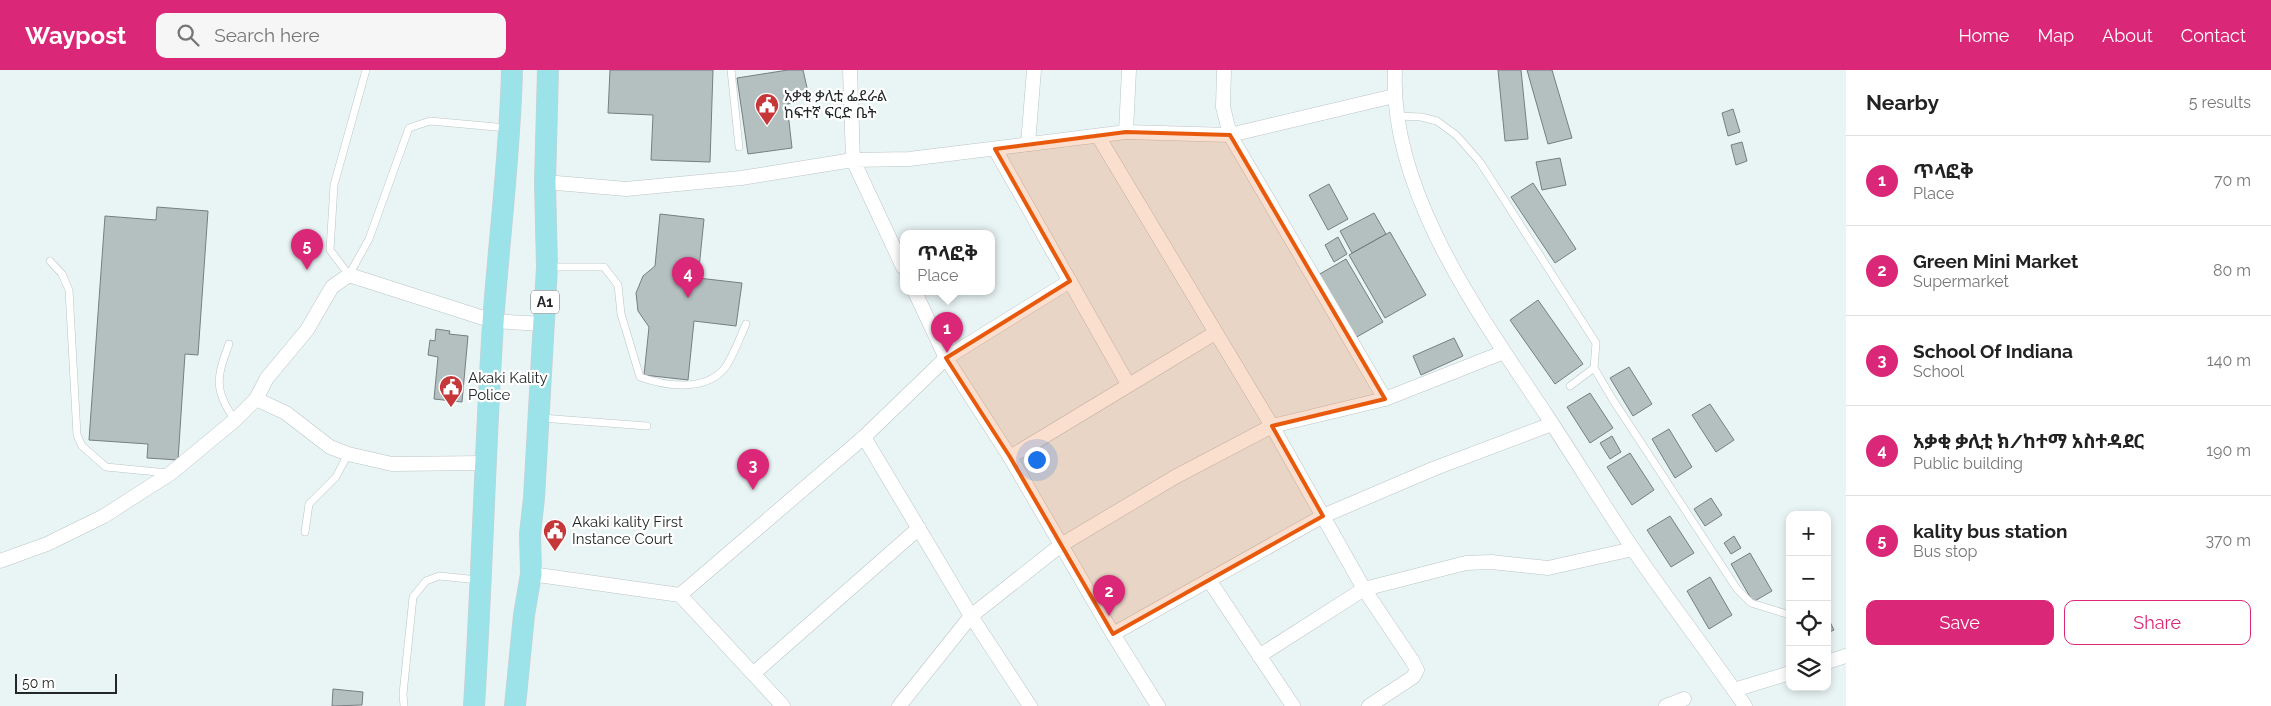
<!DOCTYPE html>
<meta charset="utf-8">
<style>
body{margin:0;font-family:Raleway,"Noto Sans Ethiopic",sans-serif;background:#f6f6f6;color:#222}
.controls{position:absolute;right:15px;bottom:15px;display:grid;overflow:hidden;border-radius:10px;box-shadow:0 2px 8px #0003}
.controls button{width:45px;height:45px;display:grid;place-items:center;padding:0;border:0;border-bottom:1px solid #e0e0e0;background:#fff;color:#222;font:25px sans-serif}
.scale{position:absolute;left:15px;bottom:12px;width:102px;box-sizing:border-box;padding-left:5px;border:2px solid #232727;border-top:0;font-size:14px;line-height:18px;white-space:nowrap;color:#232727;-webkit-text-stroke:4px #fff;paint-order:stroke}
.you{position:absolute;left:1036px;top:389px;width:18px;height:18px;margin:-12px;border:4px solid #fff;border-radius:50%;background:#1a73e8;box-shadow:0 0 0 8px #1a73e833}
.badge{display:grid;place-items:center;width:32px;height:32px;border-radius:50%;background:#db2777;color:#fff;font-size:16px;font-weight:700}
.pin{position:absolute;translate:-50% -41px;filter:drop-shadow(0 1px 2px #0008)}
.pin::after{content:'';position:absolute;top:26px;width:18px;height:15px;background:inherit;clip-path:polygon(0 0,100% 0,50% 100%)}
.popup{position:absolute;left:900px;top:160px;width:95px;height:65px;box-sizing:border-box;display:grid;place-content:center;border-radius:10px;background:#fff;filter:drop-shadow(0 1px 4px #0005);font-size:16px;white-space:nowrap;color:#767676}
.popup b{font-size:19px;color:#222}
.popup::after{content:'';position:absolute;left:50%;top:100%;margin-left:-10px;border:10px solid transparent;border-top-color:#fff}
.list{margin:0;padding:0;list-style:none}
h2{display:flex;justify-content:space-between;align-items:center;height:65px;margin:0;padding:0 20px;font-size:21px}
h2 small{font-size:16px;font-weight:400;color:#767676}
.list li{display:grid;grid-template-columns:32px 1fr auto;gap:15px;align-items:center;box-sizing:border-box;height:90px;padding:0 20px;border-top:1px solid #e0e0e0}
.list b{display:block;font-size:19px;white-space:nowrap}
.list p{margin:0;font-size:16px;white-space:nowrap;color:#767676}
.list em{font-size:16px;font-style:normal;color:#767676}
.actions{display:flex;gap:10px;padding:15px 20px}
.actions a{flex:1;padding:11px 0;border:1px solid #db2777;border-radius:10px;text-align:center;font-size:18px;color:#db2777}
.actions .main{background:#db2777;color:#fff}
.icon{flex:none;width:28px;height:28px;fill:none;stroke:currentColor;stroke-width:2;stroke-linecap:round;stroke-linejoin:round}
.map{position:relative;flex:none;width:1846px;height:636px;overflow:hidden}
header{display:flex;align-items:center;gap:30px;box-sizing:border-box;height:70px;padding:0 25px;background:#db2777;color:#fff}
header strong{font-size:24px}
nav{display:flex;gap:28px;margin-inline-start:auto;font-size:18px}
.search{width:350px;height:45px;background:#f6f6f6;display:flex;align-items:center;gap:12px;box-sizing:border-box;padding:0 18px;border-radius:10px;color:#767676;font-size:19px}
main{display:flex}
aside{flex:1;background:#fff}
.map>svg:first-child{display:block}
</style>
<header>
<strong>Waypost</strong>
<div class="search"><svg class="icon" aria-label="search" viewBox="0 0 24 24"><circle cx="10" cy="10" r="6"/><path d="M15 15l6 6"/></svg>Search here</div>
<nav><a>Home</a><a>Map</a><a>About</a><a>Contact</a></nav>
</header>
<main>
<div class="map">
<svg width="1846" height="636" viewBox="0 0 1846 636">
<rect width="100%" height="100%" fill="#e9f4f5"/>
<g fill="#b4bfc0" stroke="#767f80">
<path d="M610,0H713L710,92L651,90L653,45L608,43Z"/>
<path d="M788,0H803L808,22L793,23L795,33L787,34L792,78L748,84L737,8Z"/>
<path d="M1498,0H1521L1528,69L1505,71Z"/>
<path d="M1527,0H1552L1572,68L1548,74Z"/>
<path d="M1733,39L1740,62L1728,66L1722,43Z"/>
<path d="M1742,72L1747,91L1736,95L1731,75Z"/>
<path d="M1560,88L1566,115L1542,120L1536,92Z"/>
<path d="M1533,113L1576,179L1555,193L1511,127Z"/>
<path d="M1329,114L1348,149L1328,160L1309,125Z"/>
<path d="M157,137L208,141L198,285L185,284L178,390L147,388L148,374L89,370L105,146L156,150Z"/>
<path d="M1374,143L1386,164L1352,183L1340,161Z"/>
<path d="M660,144L704,149L698,208L742,213L736,256L694,251L688,310L644,305L649,257L638,241L636,223L643,206L655,196Z"/>
<path d="M1390,162L1426,225L1385,248L1349,185Z"/>
<path d="M1338,167L1347,184L1334,192L1325,175Z"/>
<path d="M1346,189L1383,252L1355,268L1318,205Z"/>
<path d="M1538,230L1583,294L1555,314L1510,250Z"/>
<path d="M436,259L450,261L449,264L468,266L462,332L434,329L438,287L428,285L430,270L435,271Z"/>
<path d="M1454,268L1463,286L1421,305L1413,286Z"/>
<path d="M1629,297L1652,334L1633,346L1610,308Z"/>
<path d="M1590,323L1613,358L1590,373L1567,337Z"/>
<path d="M1710,334L1734,370L1716,382L1692,345Z"/>
<path d="M1669,359L1692,397L1675,408L1652,369Z"/>
<path d="M1612,366L1621,382L1610,389L1600,373Z"/>
<path d="M1630,383L1654,420L1632,435L1607,397Z"/>
<path d="M1711,428L1722,445L1705,456L1694,439Z"/>
<path d="M1670,446L1694,483L1671,497L1647,460Z"/>
<path d="M1734,466L1741,478L1731,484L1724,473Z"/>
<path d="M1750,483L1772,521L1753,532L1731,494Z"/>
<path d="M1710,507L1732,545L1709,559L1687,521Z"/>
<path d="M1827,546L1834,560L1827,563Z"/>
<path d="M333,619L363,622L362,635L332,636Z"/>
</g>
<g fill="none" stroke-linecap="round" stroke-linejoin="round">
<g stroke="#bbc5c6" stroke-width="8">
<g id="lane">
<path d="M366,0L334,115L330,180L349,205L369,169L409,58L430,51L507,58"/>
<path d="M731,0L739,77"/>
<path d="M1398,46L1421,47L1437,51L1456,65L1465,75L1480,92L1596,273L1594,298L1613,330L1737,519L1751,533L1790,545"/>
<path d="M50,191L62,204L69,220L77,365L82,376L106,397L168,403"/>
<path d="M550,197H604L618,215L621,244L640,307C665,316 704,322 724,299C732,289 740,267 746,254"/>
<path d="M229,274C217,306 213,320 235,350"/>
<path d="M1570,316L1594,298"/>
<path d="M541,348L647,356"/>
<path d="M305,462L309,434L336,407L348,384"/>
<path d="M404,636L403,624L413,527L426,511L439,506L479,510"/>
</g>
</g>
<g stroke="#bbc5c6" stroke-width="15">
<g id="street">
<path d="M1224,0L1223,37L1230,65L1385,329"/>
<path d="M1395,0C1389,123 1482,248 1547,346C1576,390 1604,436 1633,479C1669,532 1709,583 1745,636"/>
<path d="M1126,62L1129,0"/>
<path d="M1098,66L1272,356L1364,519L1466,493L1491,492L1548,498L1633,479"/>
<path d="M1028,74L1034,0"/>
<path d="M995,79L1128,314"/>
<path d="M545,112L626,119L741,108L853,90L850,0"/>
<path d="M903,197L853,90L909,89L1126,62L1230,65L1394,26"/>
<path d="M915,222L946,288L1070,211"/>
<path d="M256,329L286,343L330,377L348,384L392,394L485,393"/>
<path d="M864,367L971,546L1030,636"/>
<path d="M1010,387L1215,263"/>
<path d="M0,491L47,474L104,446L171,403L235,350L256,329L267,308L307,260L332,217L349,205L493,251L543,254"/>
<path d="M531,504L680,525L864,367L946,288L1010,387L1113,564L1158,636"/>
<path d="M1209,510L1293,636"/>
<path d="M680,525L783,636"/>
<path d="M1113,564L1323,446L1433,399L1552,354"/>
<path d="M1259,586L1364,519L1413,592L1417,600L1413,607L1369,636"/>
<path d="M1827,592L1846,586"/>
<path d="M754,603L919,458"/>
<path d="M1734,620L1790,603"/>
<path d="M899,636L971,546L1061,475L1175,407L1272,356L1385,329L1504,282"/>
<path d="M1666,636L1684,629"/>
</g>
</g>
<g stroke="#cfcfcf" stroke-width="22">
<g id="primary">
<path d="M474,636C482,509 485,381 493,253C499,169 510,85 512,0"/>
<path d="M515,636L524,545L531,504L530,464L534,428L547,197L545,112L548,0"/>
</g>
</g>
<use href="#lane" stroke="#fff" stroke-width="7"/>
<use href="#street" stroke="#fff" stroke-width="14"/>
<use href="#primary" stroke="#9ce2e9" stroke-width="21"/>
</g>
<path fill="#e8590c" fill-opacity="0.2" stroke="#e8590c" stroke-width="4" stroke-linejoin="round" d="M1126,62L1230,65L1385,329L1272,356L1323,446L1113,564L1010,387L946,288L1070,211L995,79Z"/>
<defs>
<g id="civic-pin" transform="scale(1.25)"><path d="M0 17L-7.5 6A9.5 9.5 0 1 1 7.5 6Z" fill="#c6373a" stroke="#fff"/><path d="M-.6-6.5H3V-4.5H.6V-3L4-1V1h2V6H-6V1h2V-1L-.6-3ZM-1.2 2.5V6h2.4V2.5Z" fill="#fff"/></g>
</defs>
<g fill-rule="evenodd">
<use href="#civic-pin" x="767" y="35"/>
<use href="#civic-pin" x="451" y="317"/>
<use href="#civic-pin" x="555" y="461"/>
</g>
<g text-anchor="middle" dominant-baseline="central" stroke-width="4.5" stroke-linejoin="round" paint-order="stroke">
<rect fill="#fff" stroke="#656868" stroke-width="1" x="531" y="220.5" width="28" height="23" rx="4"/>
<g font-size="14" font-weight="bold" fill="#232727">
<text x="545" y="232">A1</text>
</g>
<g font-size="15" fill="#232727" stroke="#fff" text-anchor="start">
<text x="784" y="26">አቃቂ ቃሊቲ ፌደራል<tspan x="784" dy="17">ከፍተኛ ፍርድ ቤት</tspan></text>
<text x="468" y="308">Akaki Kality<tspan x="468" dy="17">Police</tspan></text>
<text x="572" y="452">Akaki kality First<tspan x="572" dy="17">Instance Court</tspan></text>
</g>
</g>
</svg>
<div class="controls">
<button>+</button>
<button>−</button>
<button><svg class="icon" aria-label="locate" viewBox="0 0 24 24"><circle cx="12" cy="12" r="6"/><path d="M12 2v4M12 18v4M2 12h4M18 12h4"/></svg></button>
<button><svg class="icon" aria-label="layers" viewBox="0 0 24 24"><path d="M12 4l9 5-9 5-9-5zM3 14l9 5 9-5"/></svg></button>
</div>
<div class="scale">50 m</div>
<div class="you"></div>
<div class="pin badge" style="left:947px;top:283px">1</div>
<div class="popup"><b>ጥላፎቅ</b>Place</div>
<div class="pin badge" style="left:1109px;top:546px">2</div>
<div class="pin badge" style="left:753px;top:420px">3</div>
<div class="pin badge" style="left:688px;top:228px">4</div>
<div class="pin badge" style="left:307px;top:200px">5</div>
</div>
<aside>
<h2>Nearby<small>5 results</small></h2>
<ul class="list">
<li><span class="badge">1</span><div><b>ጥላፎቅ</b><p>Place</p></div><em>70 m</em></li>
<li><span class="badge">2</span><div><b>Green Mini Market</b><p>Supermarket</p></div><em>80 m</em></li>
<li><span class="badge">3</span><div><b>School Of Indiana</b><p>School</p></div><em>140 m</em></li>
<li><span class="badge">4</span><div><b>አቃቂ ቃሊቲ ክ/ከተማ አስተዳደር</b><p>Public building</p></div><em>190 m</em></li>
<li><span class="badge">5</span><div><b>kality bus station</b><p>Bus stop</p></div><em>370 m</em></li>
</ul>
<div class="actions"><a class="main">Save</a><a>Share</a></div>
</aside>
</main>
